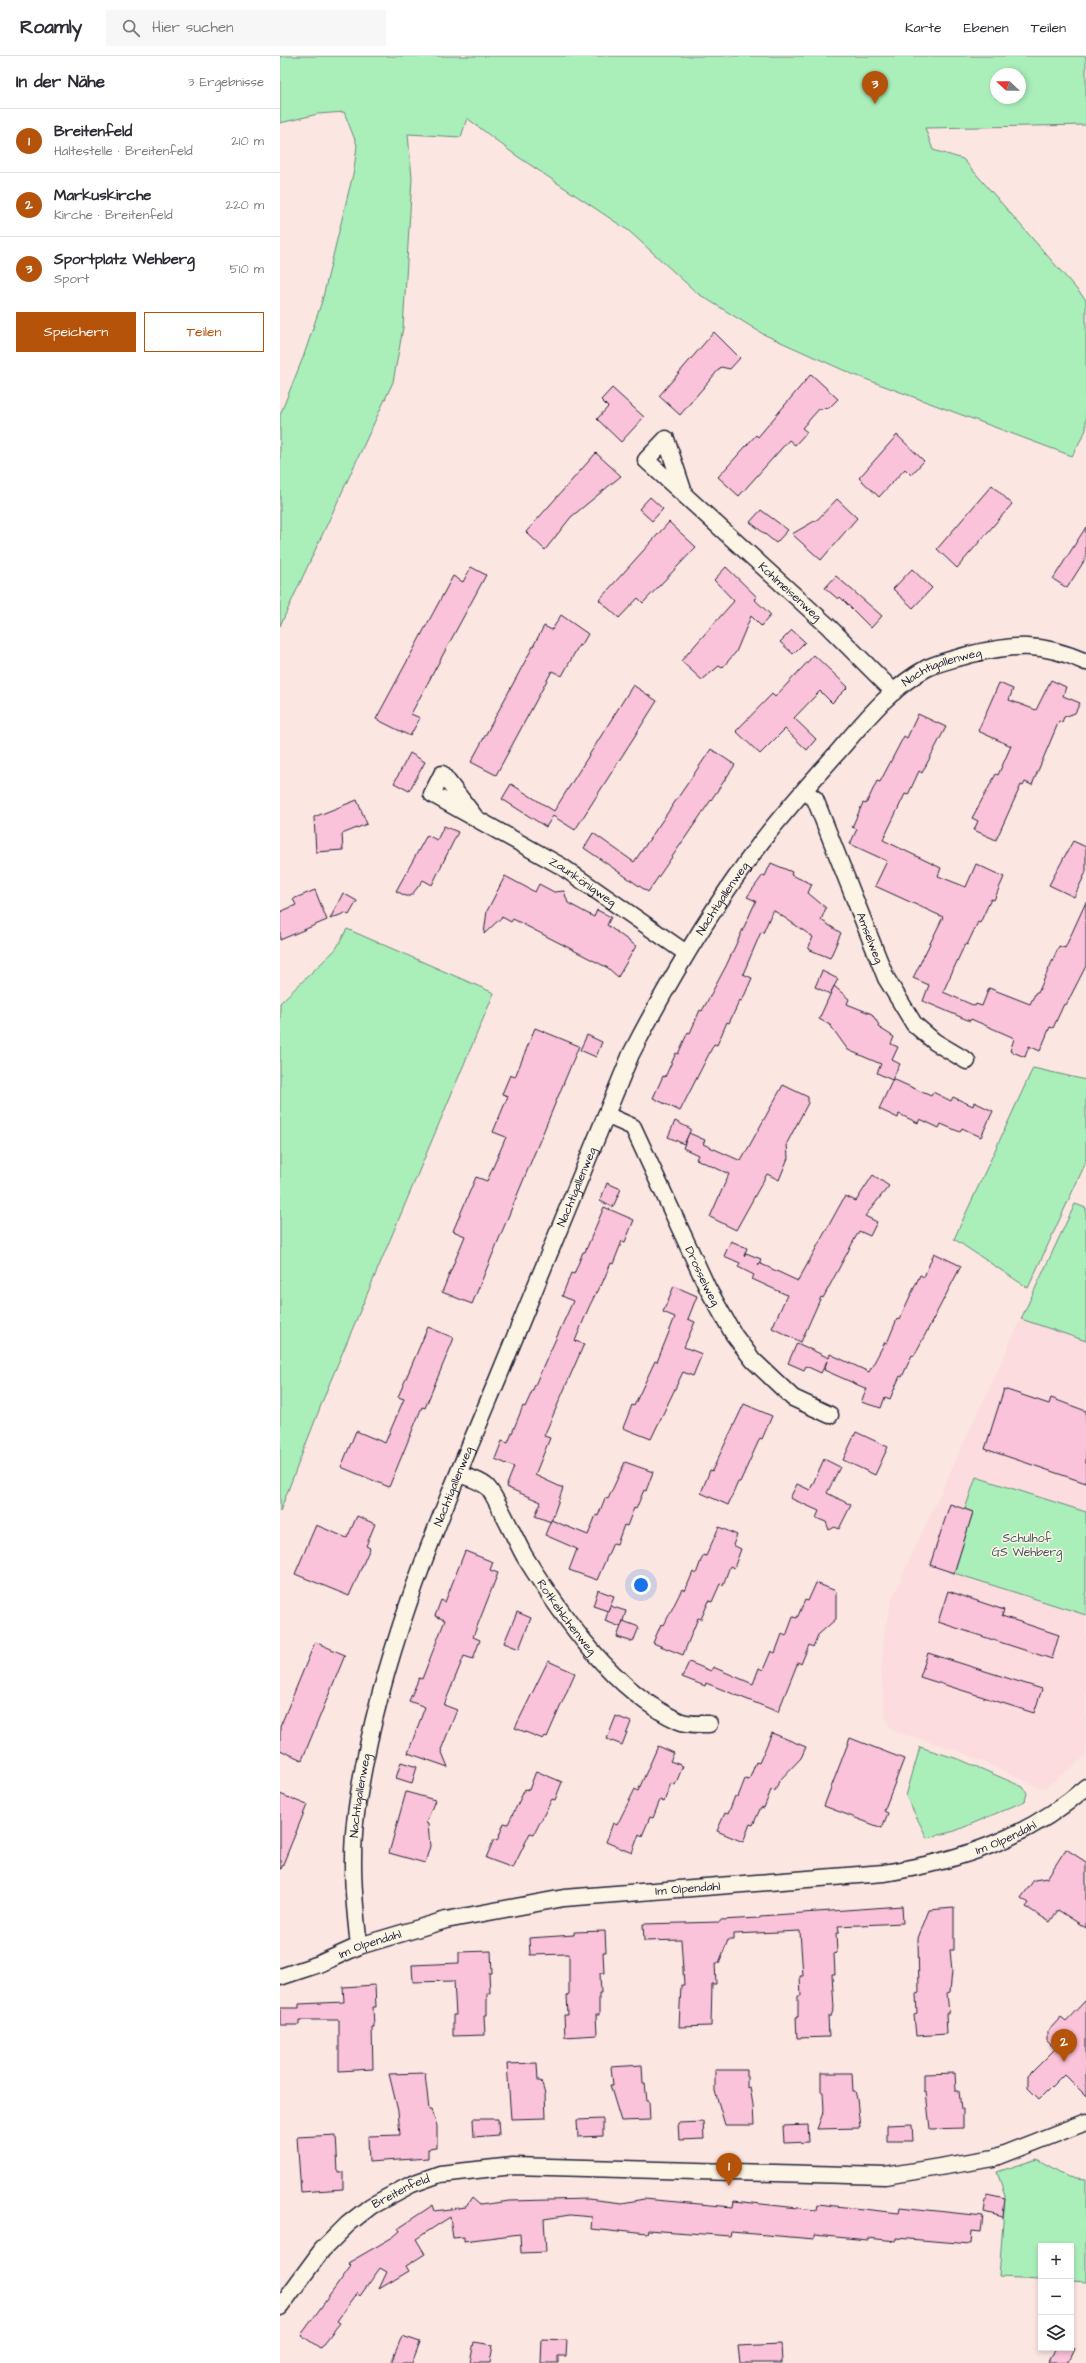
<!DOCTYPE html>
<html lang="de">
<meta charset="utf-8">
<style>
body{margin:0;font-family:"Architects Daughter",sans-serif;background:#f7f7f7;color:#2b2b33}
.controls{position:absolute;right:12px;bottom:12px;display:grid;overflow:hidden;border-radius:0px;box-shadow:0 2px 6px #0003}
.controls button{width:36px;height:36px;display:grid;place-items:center;padding:0;border:0;border-bottom:1px solid #e1e1e2;background:#fff;color:#2b2b33;font:20px sans-serif}
.compass{position:absolute;left:710px;top:12px;width:36px;height:36px;border-radius:50%;background:#fff;box-shadow:0 2px 6px #0003;rotate:292deg}
.you{position:absolute;left:361px;top:1529px;width:14px;height:14px;margin:-10px;border:3px solid #fff;border-radius:50%;background:#1a73e8;box-shadow:0 0 0 6px #1a73e833}
.badge{display:grid;place-items:center;width:26px;height:26px;border-radius:50%;background:#b45309;color:#fff;font-size:13px;font-weight:700}
.pin{position:absolute;translate:-50% -33px;filter:drop-shadow(0 1px 2px #0008)}
.pin::after{content:'';position:absolute;top:21px;width:14px;height:12px;background:inherit;clip-path:polygon(0 0,100% 0,50% 100%)}
.list{margin:0;padding:0;list-style:none}
h2{display:flex;justify-content:space-between;align-items:center;height:52px;margin:0;padding:0 16px;font-size:17px}
h2 small{font-size:13px;font-weight:400;color:#7c7c81}
.list li{display:grid;grid-template-columns:26px 1fr auto;gap:12px;align-items:center;box-sizing:border-box;height:64px;padding:0 16px;border-top:1px solid #e1e1e2}
.list b{display:block;font-size:15px;white-space:nowrap}
.list p{margin:0;font-size:13px;white-space:nowrap;color:#7c7c81}
.list em{font-size:13px;font-style:normal;color:#7c7c81}
.actions{display:flex;gap:8px;padding:12px 16px}
.actions a{flex:1;padding:9px 0;border:1px solid #b45309;border-radius:0px;text-align:center;font-size:14px;color:#b45309}
.actions .main{background:#b45309;color:#fff}
.icon{flex:none;width:22px;height:22px;fill:none;stroke:currentColor;stroke-width:2;stroke-linecap:round;stroke-linejoin:round}
.map{position:relative;flex:none;width:806px;height:2307px;overflow:hidden}
header{display:flex;align-items:center;gap:24px;box-sizing:border-box;height:56px;padding:0 20px;background:#fff;border-bottom:1px solid #e1e1e2}
header strong{font-size:19px}
nav{display:flex;gap:22px;margin-inline-start:auto;font-size:14px}
.search{width:280px;height:36px;background:#f7f7f7;display:flex;align-items:center;gap:10px;box-sizing:border-box;padding:0 14px;border-radius:0px;color:#7c7c81;font-size:15px}
main{display:flex}
aside{flex:1;background:#fff}
.map>svg:first-child{display:block}
</style>
<header>
<strong>Roamly</strong>
<div class="search"><svg class="icon" aria-label="search" viewBox="0 0 24 24"><circle cx="10" cy="10" r="6"/><path d="M15 15l6 6"/></svg>Hier suchen</div>
<nav><a>Karte</a><a>Ebenen</a><a>Teilen</a></nav>
</header>
<main>
<aside>
<h2>In der Nähe<small>3 Ergebnisse</small></h2>
<ul class="list">
<li><span class="badge">1</span><div><b>Breitenfeld</b><p>Haltestelle · Breitenfeld</p></div><em>210 m</em></li>
<li><span class="badge">2</span><div><b>Markuskirche</b><p>Kirche · Breitenfeld</p></div><em>220 m</em></li>
<li><span class="badge">3</span><div><b>Sportplatz Wehberg</b><p>Sport</p></div><em>510 m</em></li>
</ul>
<div class="actions"><a class="main">Speichern</a><a>Teilen</a></div>
</aside>
<div class="map">
<svg width="806" height="2307" viewBox="0 0 806 2307">
<rect width="100%" height="100%" fill="#fce6e1"/>
<filter id="ink" filterUnits="userSpaceOnUse"><feTurbulence type="fractalNoise" baseFrequency=".025" numOctaves="2"/><feDisplacementMap in="SourceGraphic" scale="8" xChannelSelector="R" yChannelSelector="G"/><feConvolveMatrix kernelMatrix="1 2 1 2 8 2 1 2 1" color-interpolation-filters="sRGB"/></filter>
<g filter="url(#ink)">
<path fill="#fcdcdf" d="M741,1263L806,1285V1700L765,1732L759,1731L674,1693L615,1676L610,1671L605,1660L601,1614L605,1571L612,1544L624,1516Z"/>
<g fill="#aaefba" stroke="#66887a" fill-rule="evenodd">
<path d="M0,0H806V69L645,72L653,94L683,103L806,244V374L792,400L572,318L483,278L417,237L349,175L234,98L187,62L181,81L128,78L132,122L123,272L113,326L0,570V359L24,299L42,245L74,114L77,89L64,56L38,58L0,67ZM716,18H740V42H716Z"/>
<path d="M67,873L214,937L48,1331L0,1455V947L56,893Z"/>
<path d="M753,1012L806,1024V1106L748,1232L674,1183Z"/>
<path d="M795,1148L806,1152V1285L741,1263Z"/>
<path d="M696,1421L806,1456V1559L674,1517L693,1456L685,1453Z"/>
<path d="M640,1691L681,1704L743,1731L747,1737L745,1745L675,1775L647,1782L626,1740Z"/>
<path d="M757,2103L788,2121L806,2123V2226L791,2225V2190H761V2223L719,2221L725,2139L717,2116Z"/>
</g>
<g fill="#fbc3d9" stroke="#22223b">
<path d="M434,276L460,302L450,313L441,311L400,359L379,340Z"/>
<path d="M531,318L558,343L549,352L539,353L522,372L527,376L515,389L509,384L459,440L438,421L476,379L478,381Z"/>
<path d="M332,332L364,361L341,386L317,363L328,351L321,344Z"/>
<path d="M617,379L644,405L631,419L625,413L599,441L579,422Z"/>
<path d="M316,397L341,420L291,461L265,494L246,476Z"/>
<path d="M712,429L732,448L677,512L657,493Z"/>
<path d="M370,441L383,453L372,465L359,453Z"/>
<path d="M557,443L577,462L541,504L512,478L538,463Z"/>
<path d="M481,454L508,474L496,487L470,466Z"/>
<path d="M389,466L416,491L363,547L358,542L339,562L319,544Z"/>
<path d="M806,471V502L787,532L773,523Z"/>
<path d="M191,511L206,519L131,658L140,662L130,680L96,663L173,520L183,526Z"/>
<path d="M446,511L477,541L474,543L491,559L481,570L471,560L456,596L442,612L439,610L422,624L401,605L454,545L434,524Z"/>
<path d="M632,513L652,532L633,552L613,533Z"/>
<path d="M556,520L602,560L591,572L560,541L558,543L545,532Z"/>
<path d="M281,559L308,578L301,590L299,589L282,620L272,615L216,719L191,706L264,570L272,574Z"/>
<path d="M512,574L525,586L513,598L500,586Z"/>
<path d="M534,599L568,631L552,647L540,635L514,662L536,683L527,694L505,673L480,698L456,675L492,638L495,641Z"/>
<path d="M771,624L786,631L783,640L800,647L795,657L784,661L782,666L779,665L752,729L745,726L743,730L741,729L716,784L694,774L698,765L692,762L716,718L718,719L731,690L698,675L719,627L733,633L729,644L756,654Z"/>
<path d="M353,629L377,645L295,774L273,760L266,771L222,743L231,728L274,755Z"/>
<path d="M638,658L666,671L642,717L639,715L628,739L625,738L603,784L661,812L658,820L686,831L696,808L724,821L714,844L711,843L700,867L698,866L687,889L685,888L663,936L695,950L696,948L702,950L709,932L750,948L756,936L758,937L779,890L785,892L806,846V910L786,949L784,948L773,972L770,971L760,995L749,990L745,1001L730,995L734,983L732,981L691,963L690,965L643,945L649,929L633,922L663,861L595,830L607,805L570,788L577,773L572,771L583,747L586,748L597,725L600,726L624,680L627,682Z"/>
<path d="M431,693L455,709L368,836L304,792L313,777L354,806Z"/>
<path d="M130,697L145,706L129,735L114,727Z"/>
<path d="M77,744L87,768L62,778L63,794L36,796L34,761Z"/>
<path d="M164,770L178,776L152,829L143,824L131,840H126L116,835L147,779L157,784Z"/>
<path d="M793,785L806,791V816L794,841L769,829Z"/>
<path d="M491,807L512,816L511,819L532,828L528,837L546,852L541,864L561,877L550,902L528,893L533,881L493,854L483,877L481,876L463,918L472,922L462,945L460,944L449,967L447,966L437,989L434,988L400,1055L373,1042L383,1020L385,1021L396,997L398,998L408,976L410,977L420,954L422,955L446,910L476,845L467,841L483,819L485,820Z"/>
<path d="M225,820L255,836L259,828L274,836L284,835L288,847L314,861L317,854L331,861L327,869L356,890L338,921L328,912L233,863L231,866L222,861L204,878L207,855Z"/>
<path d="M35,834L47,864L0,884V856L16,849L13,843Z"/>
<path d="M63,837L77,845L69,859L65,857L50,863Z"/>
<path d="M542,915L558,923L550,938L535,931Z"/>
<path d="M554,930L569,943L567,948L592,958L599,969L598,971L614,981L611,988L618,991L612,1004L620,1008L612,1024L597,1017L601,1008L568,994L550,969L539,963Z"/>
<path d="M255,972L299,990L192,1248L162,1236L185,1180L173,1175L196,1121L207,1125L226,1081L213,1076L228,1040L222,1038L230,1019L235,1021Z"/>
<path d="M307,979L322,986L316,1001L300,994Z"/>
<path d="M613,1023L651,1040L653,1036L671,1045L673,1041L693,1050L694,1046L713,1055L701,1081L682,1072L680,1076L661,1068L659,1072L640,1063L638,1067L619,1058L618,1062L599,1053Z"/>
<path d="M503,1029L528,1041V1047L507,1087L508,1102L499,1124L487,1118L456,1174L430,1161L449,1118L416,1103L418,1099L403,1092L409,1077L425,1084L423,1088L461,1105Z"/>
<path d="M395,1065L411,1073L404,1088L388,1081Z"/>
<path d="M593,1119L609,1130L585,1160L597,1166L590,1180L579,1175L543,1242L541,1241L521,1286L492,1272L507,1239L472,1223L474,1219L458,1211L460,1207L444,1200L451,1185L467,1192L464,1200L466,1197L481,1203L478,1210L479,1207L518,1225L565,1140L576,1145Z"/>
<path d="M327,1127L341,1133L333,1151L320,1145Z"/>
<path d="M324,1151L354,1164L345,1186L342,1185L333,1208L331,1207L321,1230L320,1229L309,1251L295,1285L304,1288L264,1380L270,1382L255,1419L283,1432L271,1466L255,1460L261,1446L226,1431L234,1411L215,1403L222,1385L228,1387L243,1350L245,1351L293,1245L282,1240L291,1217L294,1218L303,1196H305Z"/>
<path d="M654,1197L681,1210L634,1300L632,1299L622,1321L620,1320L610,1343L605,1341L601,1352L581,1346L587,1333L544,1314L547,1305L541,1317L526,1310L524,1314L508,1307L517,1287L549,1302L550,1298L589,1316L605,1286L607,1287L617,1263L619,1264L640,1219L644,1221Z"/>
<path d="M394,1230L417,1240L408,1263L415,1266L404,1291L422,1298L413,1320L403,1316L371,1383L343,1372L352,1349L354,1350L375,1305L377,1306L395,1261L383,1256Z"/>
<path d="M148,1271L174,1282L145,1352L142,1351L109,1431L61,1411L76,1375L105,1387L124,1343L118,1341Z"/>
<path d="M724,1333L769,1348L771,1342L806,1355V1427L705,1393Z"/>
<path d="M464,1348L492,1360L482,1383L480,1382L460,1426H458L448,1449L421,1437L430,1414L432,1415Z"/>
<path d="M576,1376L608,1391L595,1419L563,1404Z"/>
<path d="M544,1403L560,1411L547,1437L571,1449L559,1473L555,1471L549,1474L546,1466L536,1462L539,1455L510,1442L517,1428L530,1434Z"/>
<path d="M345,1406L373,1416L366,1435L364,1434L356,1453L354,1452L347,1470L344,1469L337,1488L333,1487L317,1524L289,1514L297,1493L265,1479L271,1464L308,1479L316,1459L318,1460L325,1442L328,1443Z"/>
<path d="M670,1448L693,1456L674,1517L650,1509Z"/>
<path d="M77,1460L95,1468L86,1490L90,1492L69,1540L15,1518L36,1469L67,1482Z"/>
<path d="M439,1471L457,1479L453,1489L461,1493L454,1512L450,1510L443,1529L440,1528L432,1546L429,1545L421,1563L418,1562L403,1599L373,1587L381,1568L384,1569L402,1533L405,1535L413,1516L416,1518L423,1499L426,1500Z"/>
<path d="M185,1495L213,1506L210,1514L218,1517L193,1581L200,1584L193,1603L184,1600L164,1649L177,1654L161,1694L168,1711L128,1697L145,1651L129,1645L139,1622L142,1623L165,1564L155,1560L161,1544L165,1546Z"/>
<path d="M536,1527L556,1535V1563L538,1579L533,1591L529,1589L521,1608L518,1606L498,1656L426,1627L425,1630L402,1621L409,1606L431,1615L433,1611L473,1628L479,1612L483,1614L491,1595L495,1597L502,1578L506,1580L513,1561L517,1562L525,1544L528,1545Z"/>
<path d="M318,1534L334,1540L328,1555L313,1550Z"/>
<path d="M668,1535L724,1554L722,1560L779,1579L772,1603L658,1566Z"/>
<path d="M330,1550L346,1555L341,1571L325,1565Z"/>
<path d="M237,1556L251,1562L239,1593L224,1587Z"/>
<path d="M343,1565L359,1571L353,1586L337,1581Z"/>
<path d="M35,1586L65,1599L22,1704L0,1694V1671Z"/>
<path d="M648,1597L762,1633L754,1657L640,1621Z"/>
<path d="M268,1605L295,1617L267,1681L265,1680L263,1683L235,1672Z"/>
<path d="M336,1660L351,1666L342,1689L327,1683Z"/>
<path d="M492,1677L526,1691L521,1702L499,1725L495,1735L491,1734L484,1752L481,1751L473,1769L470,1768L463,1786L437,1775L445,1757L448,1758L455,1740L458,1741L465,1723L469,1724L476,1706L479,1707Z"/>
<path d="M570,1682L624,1703L604,1755L608,1757L602,1772L544,1750Z"/>
<path d="M378,1690L394,1697L390,1705L403,1710L395,1729L391,1727L384,1746L380,1744L373,1762L370,1761L362,1780L359,1778L352,1797L326,1786L333,1767L337,1769L355,1733L358,1735Z"/>
<path d="M121,1706L137,1711L132,1727L116,1722Z"/>
<path d="M256,1715L282,1726L275,1744L272,1743L254,1778L250,1777L233,1812L206,1802L214,1783L217,1785L224,1767L228,1768L245,1733L249,1734Z"/>
<path d="M126,1736L155,1744L146,1767L148,1768L150,1790L145,1807L109,1797Z"/>
<path d="M0,1738L27,1749L1,1813H0Z"/>
<path d="M786,1793L806,1806V1872L778,1854L770,1866L746,1851L749,1847L741,1842L754,1824L767,1822Z"/>
<path d="M622,1850L623,1867L558,1870L559,1877H556L557,1897L554,1898L555,1918H552L554,1952L551,1960H548L549,1981L517,1982L516,1961H518V1940H521L520,1920H523L520,1875L454,1878V1884H448L439,1907H435L436,1928H432L431,1970L399,1971L401,1929H404L401,1884L364,1885L363,1868L440,1866V1864L480,1862V1860Z"/>
<path d="M674,1852V1894H670L672,1915L670,1936L667,1937L669,1957H666L667,1978L636,1980L634,1959L637,1958L636,1938L639,1937L638,1882L649,1854Z"/>
<path d="M325,1875L326,1896H323L324,1917H320L321,1937H319V1959H316L317,1979L285,1981L284,1959H288L287,1939L289,1938V1898L250,1899L249,1882L294,1879V1876Z"/>
<path d="M211,1895L212,1917H209L210,1937H207V1959H204L205,1979L173,1980V1959H176L174,1925L133,1926L132,1909L179,1907V1896Z"/>
<path d="M95,1929L96,1951H93L94,1971H92L93,2013L59,2015V1964H19V1969H0V1952H19V1948L64,1946L63,1931Z"/>
<path d="M806,1944V2040L784,2018L759,2043L748,2032V2020L775,1993L767,1985V1976L781,1961L786,1965Z"/>
<path d="M257,2007L258,2025H261L265,2038L266,2062L231,2063L227,2008Z"/>
<path d="M362,2009L363,2027H365L367,2045H369L370,2064L341,2065L330,2029H333L331,2011Z"/>
<path d="M435,2014H467V2032L470,2031L473,2049L474,2069H445L435,2035Z"/>
<path d="M145,2017L149,2054H152L157,2070V2092L148,2093V2102L89,2106L88,2080L120,2079L118,2055L109,2018Z"/>
<path d="M541,2017H572L573,2035H575L577,2043L580,2072L537,2073L544,2054L543,2036H541Z"/>
<path d="M675,2017L676,2035H679L681,2053H683V2072L650,2073L646,2036H644V2018Z"/>
<path d="M193,2063H218L219,2079L194,2081Z"/>
<path d="M323,2063V2080L298,2081L297,2064Z"/>
<path d="M423,2066L424,2083L399,2084L398,2067Z"/>
<path d="M632,2068L633,2085H607V2069Z"/>
<path d="M528,2069L529,2086L504,2087L503,2070Z"/>
<path d="M56,2079L58,2116H63V2133L21,2136L17,2081Z"/>
<path d="M707,2138L725,2142L723,2161L704,2156Z"/>
<path d="M192,2142L200,2149L230,2145L308,2143L342,2147L364,2143L453,2151L454,2145L536,2154L537,2148L619,2157L620,2151L703,2160L701,2176L692,2175L691,2188L616,2182V2185L588,2182V2184L534,2179V2183L451,2176L450,2180L368,2174L367,2177L339,2174V2176L311,2173L312,2161L290,2159L264,2163L266,2196L241,2197L240,2178L184,2185V2181L173,2182L170,2161L136,2183L145,2198L126,2210L129,2215L99,2233L107,2216L100,2212L80,2240L77,2237L57,2265L60,2267L40,2292L21,2279L71,2210L68,2207L113,2181L120,2175L118,2172L153,2149L155,2155L186,2151Z"/>
<path d="M122,2280L140,2286L132,2307H111Z"/>
<path d="M262,2283L287,2284L286,2300H278V2307H261Z"/>
<path d="M194,2286L213,2289L210,2307H190Z"/>
<path d="M501,2288L502,2307H460L458,2290Z"/>
<path d="M775,2292H795L788,2307H768Z"/>
</g>
<g fill="none" stroke-linecap="round" stroke-linejoin="round">
<g stroke="#22223b" stroke-width="19">
<g id="street">
<path id="s1" d="M404,437L386,383L366,404L548,570L614,636"/>
<path id="s2" d="M524,735L535,743L606,922L634,968L655,986L687,1005"/>
<path id="s3" d="M195,761L162,718L152,738L281,810L406,897"/>
<path id="s4" d="M326,1059L353,1071L428,1233L454,1279L473,1304L513,1342L550,1359"/>
<path id="s5" d="M179,1418C187,1421 199,1424 206,1430C213,1434 238,1489 245,1501C282,1560 334,1636 399,1665C408,1669 420,1668 429,1668"/>
<path id="s6" d="M79,1890C74,1846 70,1802 76,1758C96,1608 158,1465 216,1327C261,1217 306,1108 351,998C389,924 432,852 482,785C505,755 531,726 556,698C583,667 611,631 647,612C660,606 674,603 688,599C733,588 762,586 806,606"/>
<path id="s7" d="M0,1921L39,1908L79,1890L166,1864L284,1842L604,1817C679,1805 749,1782 806,1731"/>
<path id="s8" d="M0,2251L42,2194L68,2168L91,2150L132,2128L160,2118L233,2110L605,2120L714,2102L806,2066"/>
</g>
</g>
<use href="#street" stroke="#fcf5e5" stroke-width="16"/>
</g>
</g>
<g text-anchor="middle" dominant-baseline="central" stroke-width="3" stroke-linejoin="round" paint-order="stroke">
<g font-size="12" fill="#22223b" stroke="#fcf5e5">
<text stroke="none"><textPath href="#s1" startOffset="281">Kohlmeisenweg</textPath></text>
<text stroke="none"><textPath href="#s6" startOffset="1447">Nachtigallenweg</textPath></text>
<text stroke="none"><textPath href="#s3" startOffset="251">Zaunkönigweg</textPath></text>
<text stroke="none"><textPath href="#s6" startOffset="1123">Nachtigallenweg</textPath></text>
<text stroke="none"><textPath href="#s2" startOffset="163">Amselweg</textPath></text>
<text stroke="none"><textPath href="#s6" startOffset="799">Nachtigallenweg</textPath></text>
<text stroke="none"><textPath href="#s4" startOffset="194">Drosselweg</textPath></text>
<text stroke="none"><textPath href="#s6" startOffset="475">Nachtigallenweg</textPath></text>
<text stroke="none"><textPath href="#s5" startOffset="184">Rotkehlchenweg</textPath></text>
<text stroke="none"><textPath href="#s6" startOffset="151">Nachtigallenweg</textPath></text>
<text stroke="none"><textPath href="#s7" startOffset="744">Im Olpendahl</textPath></text>
<text stroke="none"><textPath href="#s7" startOffset="420">Im Olpendahl</textPath></text>
<text stroke="none"><textPath href="#s7" startOffset="96">Im Olpendahl</textPath></text>
<text stroke="none"><textPath href="#s8" startOffset="170">Breitenfeld</textPath></text>
</g>
<g font-size="12" fill="#44555b" stroke="#fcf5e5">
<text x="747" y="1482">Schulhof<tspan x="747" dy="14">GS Wehberg</tspan></text>
</g>
</g>
</svg>
<div class="controls">
<button>+</button>
<button>−</button>
<button><svg class="icon" aria-label="layers" viewBox="0 0 24 24"><path d="M12 4l9 5-9 5-9-5zM3 14l9 5 9-5"/></svg></button>
</div>
<svg class="compass" viewBox="-18 -18 36 36"><path d="M0-13l5 13h-10z" fill="#e53935"/><path d="M0 13l5-13h-10z" fill="#7c7c81"/></svg>
<div class="you"></div>
<div class="pin badge" style="left:449px;top:2130px">1</div>
<div class="pin badge" style="left:784px;top:2006px">2</div>
<div class="pin badge" style="left:595px;top:48px">3</div>
</div>
</main>
